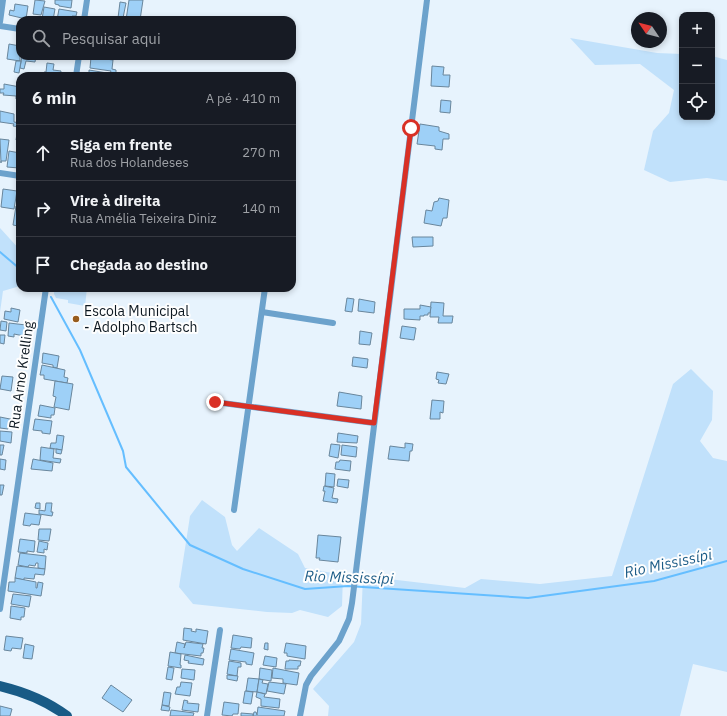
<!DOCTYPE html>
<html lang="pt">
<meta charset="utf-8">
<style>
body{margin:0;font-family:"IBM Plex Sans",sans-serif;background:#20242c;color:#f1f3f6}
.controls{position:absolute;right:12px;top:12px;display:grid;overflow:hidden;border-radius:8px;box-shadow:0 2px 6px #0003}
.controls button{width:36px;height:36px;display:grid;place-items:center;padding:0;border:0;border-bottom:1px solid #363941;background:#171b24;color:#f1f3f6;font:20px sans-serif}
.compass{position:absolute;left:631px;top:12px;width:36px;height:36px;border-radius:50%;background:#171b24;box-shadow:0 2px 6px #0003;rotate:305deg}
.stop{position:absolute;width:12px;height:12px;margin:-9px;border:3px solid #d93025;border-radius:50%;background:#fff}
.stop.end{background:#d93025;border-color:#fff;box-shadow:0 1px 4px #0008}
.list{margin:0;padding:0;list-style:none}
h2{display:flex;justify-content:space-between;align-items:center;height:52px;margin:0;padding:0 16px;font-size:17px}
h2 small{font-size:13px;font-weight:400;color:#9ea1a6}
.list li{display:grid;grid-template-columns:26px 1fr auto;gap:12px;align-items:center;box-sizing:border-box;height:56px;padding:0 16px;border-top:1px solid #363941}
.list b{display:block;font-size:15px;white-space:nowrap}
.list p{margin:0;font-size:13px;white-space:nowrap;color:#9ea1a6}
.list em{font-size:13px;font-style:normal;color:#9ea1a6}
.icon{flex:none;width:22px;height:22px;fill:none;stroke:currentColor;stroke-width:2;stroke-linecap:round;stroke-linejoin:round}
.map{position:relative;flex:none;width:727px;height:716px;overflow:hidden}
.search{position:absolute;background:#171b24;box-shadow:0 2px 6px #0003;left:16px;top:16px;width:280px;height:44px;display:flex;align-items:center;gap:10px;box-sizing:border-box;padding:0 14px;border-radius:12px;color:#9ea1a6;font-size:15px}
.panel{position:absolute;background:#171b24;box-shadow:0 2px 6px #0003;left:16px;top:72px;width:280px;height:220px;border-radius:12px}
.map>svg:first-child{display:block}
</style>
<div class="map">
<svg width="727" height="716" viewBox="0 0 727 716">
<rect width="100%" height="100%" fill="#e7f3fd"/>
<g fill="#c1e1fb">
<path d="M570,38L657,53L682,54V117H712V56L727,60V181L707,178L670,182L644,170L653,131L669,113L674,90L640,64L595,65Z"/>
<path d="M0,228L20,250V286L3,291L0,312Z"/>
<path d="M54,288H87L85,306L68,303V300L56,298L54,294Z"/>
<path d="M691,369L713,391L712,420L700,441L713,458L727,461V672L693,664L680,716H328L329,706L313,689L354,642L361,624L363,576L465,588L481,579L540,584L612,576L673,384Z"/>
<path d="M202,500L225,517L232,545L237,551L259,528L298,554L305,568L343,575L342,606L328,617L300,610L292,613L267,612L193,604L179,587L190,516Z"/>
</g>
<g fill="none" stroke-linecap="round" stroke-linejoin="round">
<g stroke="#65beff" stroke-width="2">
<path d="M0,252L20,269"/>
<path d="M51,297L80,350L123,451L126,467L190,545L243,569L305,589L348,586L528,598L654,581L727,561"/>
</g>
</g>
<g fill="#9ed0f7" stroke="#69869c">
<path d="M35,0L45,1L41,15L33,14Z"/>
<path d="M55,0H72L71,8L59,6V5L55,4Z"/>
<path d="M129,0H143L140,20H126Z"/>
<path d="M120,2L126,3L123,18H118Z"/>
<path d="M15,4L28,6L26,19L9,15L10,10L14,11Z"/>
<path d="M44,7L55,9L53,20L42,19Z"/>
<path d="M59,9L77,12L76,16H72V18H66V20H57Z"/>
<path d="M113,17L123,18V20H113Z"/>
<path d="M9,44L20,46V61L7,59Z"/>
<path d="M22,56H36L35,62L26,61L24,69L20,68Z"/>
<path d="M91,57L113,60L112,69L116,70V74L110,73L111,71L90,68Z"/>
<path d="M16,61H21L19,73L14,72Z"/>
<path d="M47,63L54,64L53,70L61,71L60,76H43L44,72H46Z"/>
<path d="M432,66L444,67L443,75H450L449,87L431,86Z"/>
<path d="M89,70L107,73V76H89Z"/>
<path d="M4,84L20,87V100L16,99V96L3,95L4,93H0V89H4Z"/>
<path d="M441,100L451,101L450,113L440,112Z"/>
<path d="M0,111L14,114V122L20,123V127L13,126L14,124L0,122Z"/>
<path d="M420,124L439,127V131L449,134V139H443L442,150L435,149V146L417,144Z"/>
<path d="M18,127H20V141L16,140Z"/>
<path d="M0,139L9,140L6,161H1V163Z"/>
<path d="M9,151L20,153L19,168L7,167Z"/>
<path d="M3,189L17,191L14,209L1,207Z"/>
<path d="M439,198L449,200L447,218H443L441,226L424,223L426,210L432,211L434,202L438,201Z"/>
<path d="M16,206L20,207V224H19L18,226L13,225Z"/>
<path d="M412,237H433V246L413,247Z"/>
<path d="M347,298L354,299L352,312L345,311Z"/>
<path d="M359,299L375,302L374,313L358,311Z"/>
<path d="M431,302L444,303L443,316H453L452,323H438L439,317H430Z"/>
<path d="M420,305L431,307L430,313H428V315H424V316H420V320L404,319V309H420Z"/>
<path d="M11,308L20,310L18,322L4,319L5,311L11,312Z"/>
<path d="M1,321L7,322L6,331L0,330Z"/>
<path d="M9,323L26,325L24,336L14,334V337L8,336Z"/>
<path d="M402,326L416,328L414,340L400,338Z"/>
<path d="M360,331L372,333L370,345L359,344Z"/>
<path d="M0,335H5L4,344L0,343Z"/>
<path d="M43,353L59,356L57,368L53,367V365L42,363Z"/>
<path d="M353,357L368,359L367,368L352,366Z"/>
<path d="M42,365L65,370L64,377L68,378L67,383L44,379V375H40Z"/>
<path d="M437,372L449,374L446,384L438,383L439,380L436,379Z"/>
<path d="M2,376L13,377L11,391L0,389Z"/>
<path d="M55,381L73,384L69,410L54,407L56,397L53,396Z"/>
<path d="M339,392L362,396L361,409L337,406Z"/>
<path d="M432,400L444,401L443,413L440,412V419H430Z"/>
<path d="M40,405L55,408L54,415H51V418L38,416Z"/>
<path d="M0,417L10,419L8,429L0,428Z"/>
<path d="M10,419H19L18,424L9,422Z"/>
<path d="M35,419L52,421L50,434L42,433V431L33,430Z"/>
<path d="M0,431L12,432L11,443L0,441Z"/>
<path d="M338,433L358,436L357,443L337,442Z"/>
<path d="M57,435L64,436L62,450L50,448L51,443H56Z"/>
<path d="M405,443L413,444L412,451H410L409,461L388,459L390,446L405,448Z"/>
<path d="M331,444L340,445L338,458L329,456Z"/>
<path d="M0,445H4L2,455H0Z"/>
<path d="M342,445L357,447L356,457L341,455Z"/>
<path d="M41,447L54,449L53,458L61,459L60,463L40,460Z"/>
<path d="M56,449L62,450L61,454L56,453Z"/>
<path d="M0,459L6,460L5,470L0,469Z"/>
<path d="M33,459L53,463L52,471L31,469Z"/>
<path d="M340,460L351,461L350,471L335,469L336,462H339Z"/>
<path d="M326,473L335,474L334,487L325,486Z"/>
<path d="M338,479L349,480L348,488L337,486Z"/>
<path d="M0,485H4L2,495H0Z"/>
<path d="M324,486L334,488L332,498L338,499L337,503L323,501L325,491H323Z"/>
<path d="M36,503H40V509L35,508Z"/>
<path d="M46,503H52L51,512H53L52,516L39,514V510L45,511Z"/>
<path d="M25,513L41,515L39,525L31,524L30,526L23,525Z"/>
<path d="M39,529H51L49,541L38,540Z"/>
<path d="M318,535L341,537L338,562L319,560L320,558H316Z"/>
<path d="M20,539L35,541L34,552L27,551V553L18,552Z"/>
<path d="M39,541L48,543L47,550L44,549V553L37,552Z"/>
<path d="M20,553L46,556L45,569L38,568V563H36L35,566L29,565L28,567L18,565Z"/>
<path d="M17,566L45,569L44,575L35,574L34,579L24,578V580L15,578Z"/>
<path d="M15,578L36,582V588H37L38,582L43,583L41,596L8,591L9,582H15Z"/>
<path d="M13,594L31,596L29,607L11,604Z"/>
<path d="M11,606L25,608L24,617H21V620L10,618Z"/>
<path d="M184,628L192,629L191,631L196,632V629L208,631L206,644L183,640Z"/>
<path d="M233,635L252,638L251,648L241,647L240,649L231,648Z"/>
<path d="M6,636L23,638L21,649L12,648L11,651L4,650Z"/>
<path d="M177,642L185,644L184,648L186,642L203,644L202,648H204L203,653H201V656L175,653Z"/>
<path d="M265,643H268V650L264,649Z"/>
<path d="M286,643L306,646L305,659L287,656V653H284Z"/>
<path d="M25,644L34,646L32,659L23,658Z"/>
<path d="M231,649L254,653L252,665L246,664V662L229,660Z"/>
<path d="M170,652L181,654L180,665H181V668L168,666Z"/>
<path d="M185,655L204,659L203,665L188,663L189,661L184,660Z"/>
<path d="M265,656L277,658L276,667L263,665Z"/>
<path d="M289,660L301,661L300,666H298V669H285L286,661H289Z"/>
<path d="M229,661L241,663V667H238L237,676L227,674Z"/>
<path d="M168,667L174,668L172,680L166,679Z"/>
<path d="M260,668L272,670L271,681L259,679Z"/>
<path d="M273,668L299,673L297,685L283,683V679L272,678Z"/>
<path d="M182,669L195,670L194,680L181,678Z"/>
<path d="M227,675L238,676L237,681L227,679Z"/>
<path d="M248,678L259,679L257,692L246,691Z"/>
<path d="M259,679L263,680L262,683L268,684L266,694L257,692Z"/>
<path d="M181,682L192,683L190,696L175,694L177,687H180Z"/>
<path d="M269,682L286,684L284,694L267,691Z"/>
<path d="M111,685L132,700L123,712L102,698Z"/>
<path d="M245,691L253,692L251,704L243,703Z"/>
<path d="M164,692L171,693L169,706L162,705Z"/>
<path d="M257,692L265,694L264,697L280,699L279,708L261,706V699L256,697Z"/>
<path d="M184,700L188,701L187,703L199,704L198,712L182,710Z"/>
<path d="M224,702L239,704L238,714H233L232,716L222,715Z"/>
<path d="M162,705L170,707L169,711L161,710Z"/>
<path d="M0,706L12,709L10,716H0Z"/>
<path d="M258,707L285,711L284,716H253L254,712H256L257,715Z"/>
<path d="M171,710L194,713L193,716H170Z"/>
<path d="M241,713L253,714V716H241Z"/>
</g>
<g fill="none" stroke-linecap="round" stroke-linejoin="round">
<g stroke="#6ca2cc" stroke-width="6">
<path d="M84,20L87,0"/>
<path d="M0,22L3,0"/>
<path d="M0,26L20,29"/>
<path d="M76,76L79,56"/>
<path d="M0,173L20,176"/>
<path d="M262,312L333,323"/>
<path d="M215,402L374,423"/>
<path d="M234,510L265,288"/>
<path d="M0,609L46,288"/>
<path d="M207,716L220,630"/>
<path d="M300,716L306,685L311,676L339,641L349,619L352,603L427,0"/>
</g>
<path stroke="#195b86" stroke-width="10" d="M0,686C25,692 46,700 67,716"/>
</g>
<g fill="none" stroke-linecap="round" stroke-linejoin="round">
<path stroke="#d93025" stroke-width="5" d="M215,402L374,423L411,128"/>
</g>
<circle fill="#975c1d" stroke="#fefefe" stroke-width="1.5" cx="76" cy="319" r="4"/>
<g text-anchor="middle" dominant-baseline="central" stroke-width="4" stroke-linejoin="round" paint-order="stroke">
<g font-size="14" fill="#0d1821" stroke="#fefefe" text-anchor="start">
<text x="84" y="311">Escola Municipal<tspan x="84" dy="16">- Adolpho Bartsch</tspan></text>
</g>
<g font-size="14" fill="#0d1821" stroke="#fefefe">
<text transform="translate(21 375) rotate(-82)">Rua Arno Krelling</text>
</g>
<g font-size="15" font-style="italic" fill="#1c5c87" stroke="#fefefe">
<text transform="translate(668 563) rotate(-12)">Rio Mississípi</text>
<text transform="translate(349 577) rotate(2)">Rio Mississípi</text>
</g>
</g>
</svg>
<div class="controls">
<button>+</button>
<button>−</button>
<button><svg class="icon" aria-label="locate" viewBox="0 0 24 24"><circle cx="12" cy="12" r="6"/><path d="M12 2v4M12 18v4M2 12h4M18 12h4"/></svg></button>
</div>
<svg class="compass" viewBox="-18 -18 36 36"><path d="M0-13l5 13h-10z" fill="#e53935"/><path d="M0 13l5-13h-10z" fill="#9ea1a6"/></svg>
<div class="stop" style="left:411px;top:128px"></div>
<div class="stop end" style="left:215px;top:402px"></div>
<div class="search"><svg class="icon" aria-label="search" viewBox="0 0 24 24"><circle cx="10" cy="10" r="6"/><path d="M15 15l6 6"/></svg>Pesquisar aqui</div>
<section class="panel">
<h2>6 min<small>A pé · 410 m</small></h2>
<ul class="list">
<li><svg class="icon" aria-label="ahead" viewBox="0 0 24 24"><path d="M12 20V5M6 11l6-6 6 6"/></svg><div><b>Siga em frente</b><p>Rua dos Holandeses</p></div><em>270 m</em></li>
<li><svg class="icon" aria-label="right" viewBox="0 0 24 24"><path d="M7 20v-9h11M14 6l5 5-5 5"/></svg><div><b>Vire à direita</b><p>Rua Amélia Teixeira Diniz</p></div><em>140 m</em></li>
<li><svg class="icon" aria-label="arrive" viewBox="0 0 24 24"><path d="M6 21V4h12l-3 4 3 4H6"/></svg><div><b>Chegada ao destino</b></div></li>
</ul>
</section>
</div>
